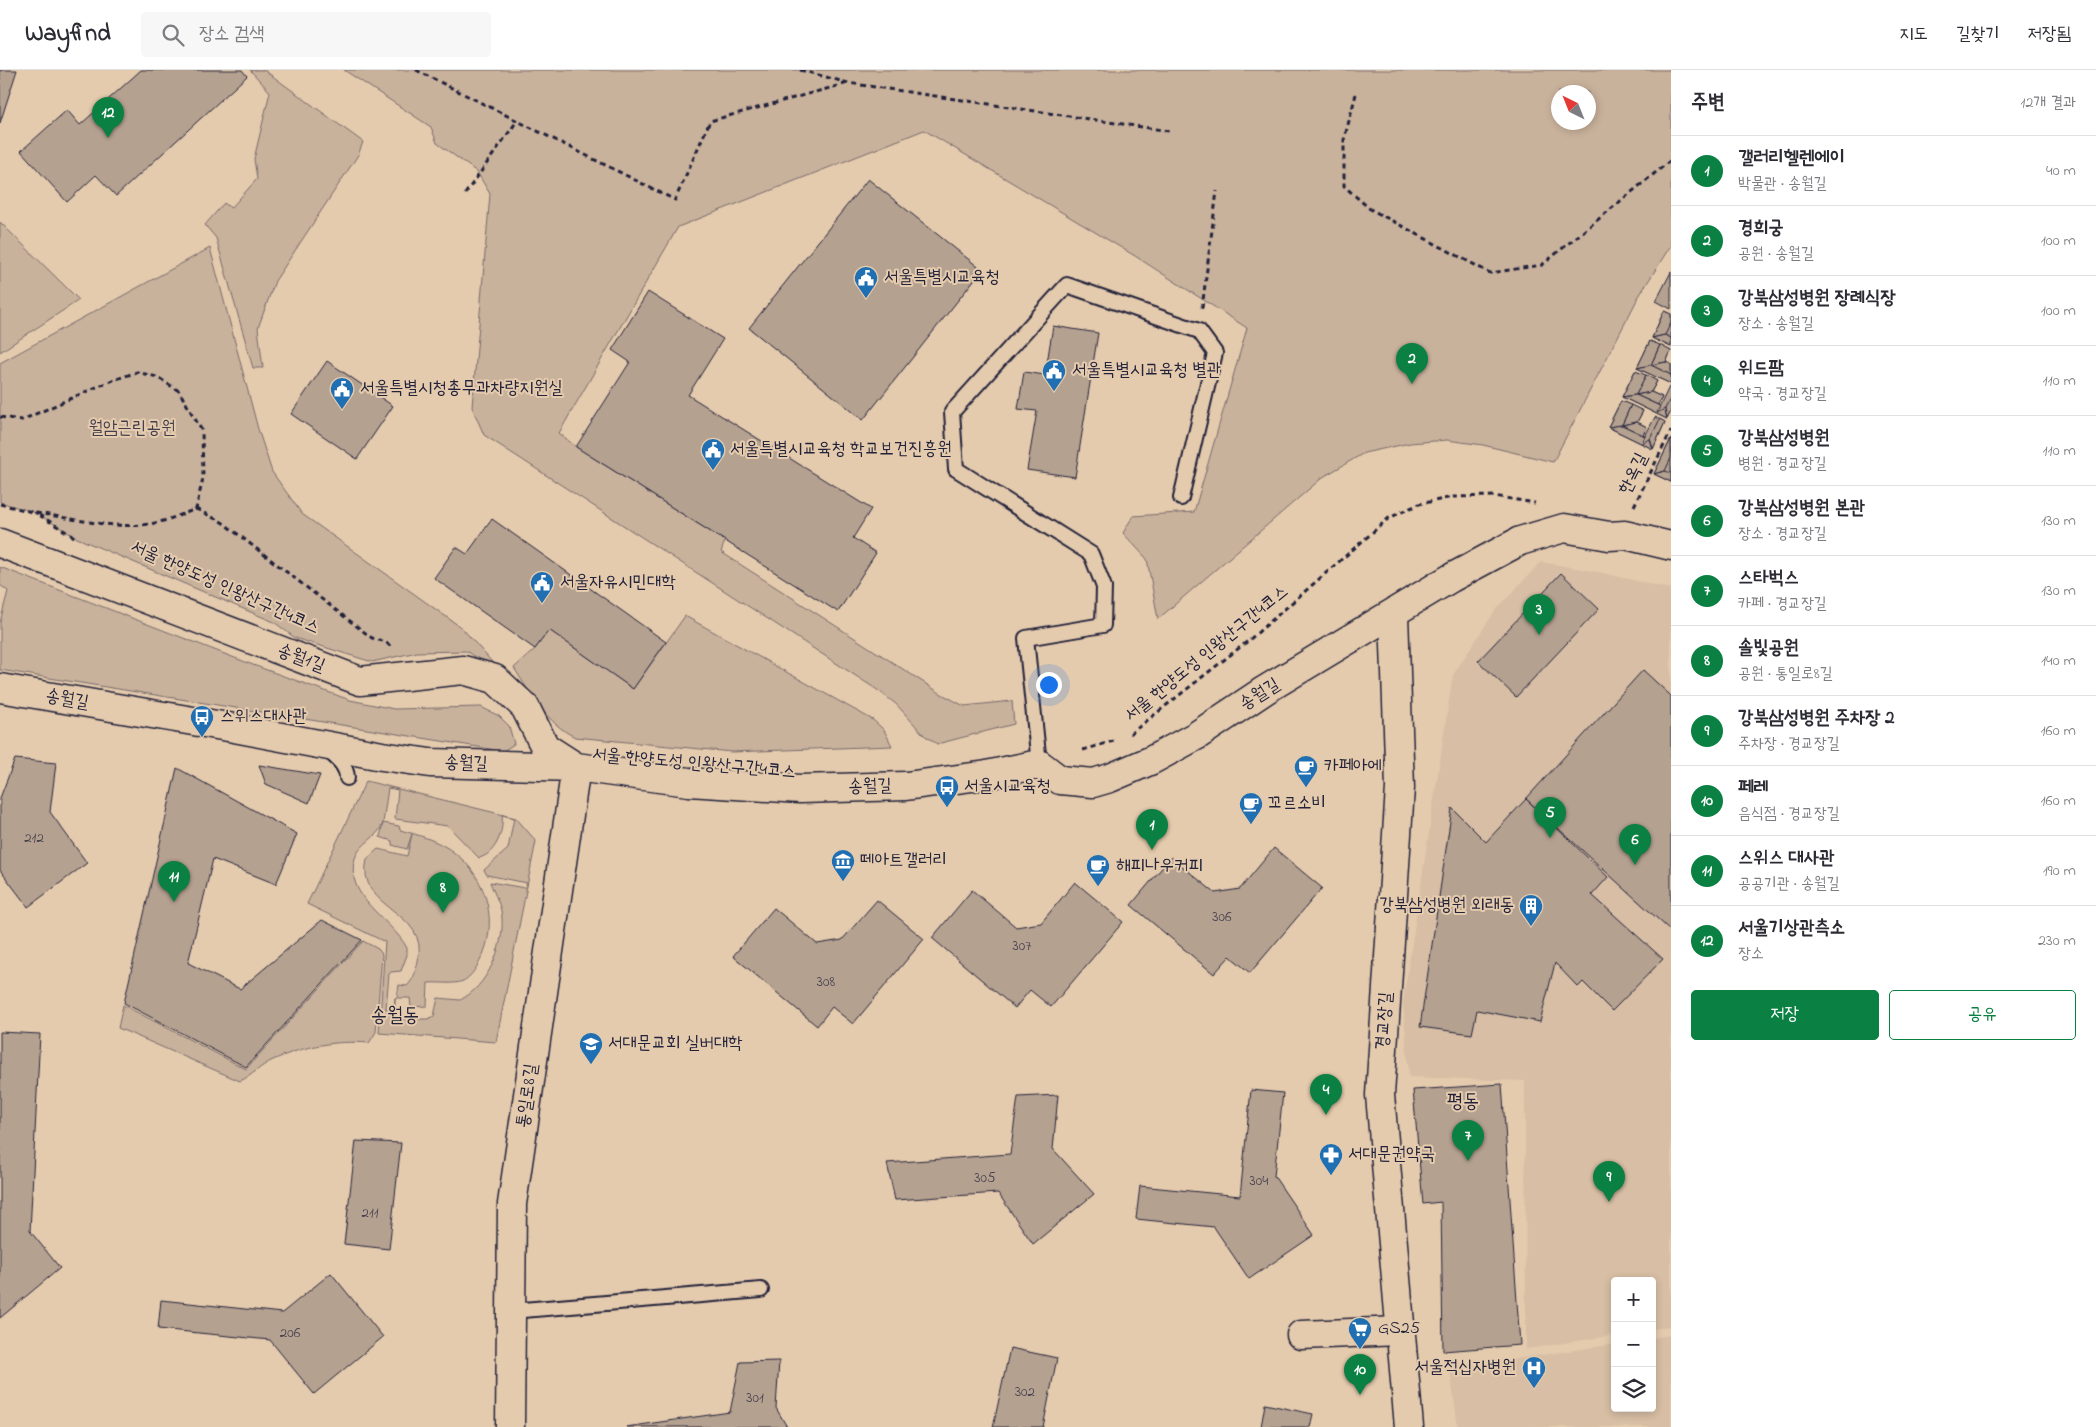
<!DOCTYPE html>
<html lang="ko">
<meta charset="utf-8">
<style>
body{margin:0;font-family:"Indie Flower","Poor Story",sans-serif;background:#f7f7f7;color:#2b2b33}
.controls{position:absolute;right:15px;bottom:15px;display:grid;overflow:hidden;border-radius:5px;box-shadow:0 2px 8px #0003}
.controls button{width:45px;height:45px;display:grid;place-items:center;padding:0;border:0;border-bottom:1px solid #e1e1e2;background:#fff;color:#2b2b33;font:25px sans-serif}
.compass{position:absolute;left:1551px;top:15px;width:45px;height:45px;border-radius:50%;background:#fff;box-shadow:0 2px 8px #0003;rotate:317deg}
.you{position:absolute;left:1048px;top:614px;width:18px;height:18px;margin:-12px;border:4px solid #fff;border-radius:50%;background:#1a73e8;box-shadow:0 0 0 8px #1a73e833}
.badge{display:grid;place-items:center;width:32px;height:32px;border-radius:50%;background:#0b8043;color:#fff;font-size:16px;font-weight:700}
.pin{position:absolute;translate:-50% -41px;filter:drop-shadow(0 1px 2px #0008)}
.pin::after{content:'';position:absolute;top:26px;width:18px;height:15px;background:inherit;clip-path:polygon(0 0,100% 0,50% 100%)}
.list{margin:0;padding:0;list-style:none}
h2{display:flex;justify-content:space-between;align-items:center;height:65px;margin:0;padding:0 20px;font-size:21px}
h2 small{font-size:16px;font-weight:400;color:#7c7c81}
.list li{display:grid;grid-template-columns:32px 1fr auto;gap:15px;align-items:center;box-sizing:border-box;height:70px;padding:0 20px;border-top:1px solid #e1e1e2}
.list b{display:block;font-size:19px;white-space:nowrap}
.list p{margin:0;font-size:16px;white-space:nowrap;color:#7c7c81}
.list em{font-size:16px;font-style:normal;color:#7c7c81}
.actions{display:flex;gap:10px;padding:15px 20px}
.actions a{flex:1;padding:11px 0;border:1px solid #0b8043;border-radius:5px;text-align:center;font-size:18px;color:#0b8043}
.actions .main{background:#0b8043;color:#fff}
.icon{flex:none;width:28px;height:28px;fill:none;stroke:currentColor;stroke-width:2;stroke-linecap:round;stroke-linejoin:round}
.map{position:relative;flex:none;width:1671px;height:1357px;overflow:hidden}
header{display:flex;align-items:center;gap:30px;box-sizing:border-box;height:70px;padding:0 25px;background:#fff;border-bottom:1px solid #e1e1e2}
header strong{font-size:24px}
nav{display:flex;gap:28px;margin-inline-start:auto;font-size:18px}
.search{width:350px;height:45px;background:#f7f7f7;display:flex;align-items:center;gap:12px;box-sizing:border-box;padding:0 18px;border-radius:5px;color:#7c7c81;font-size:19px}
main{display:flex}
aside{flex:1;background:#fff}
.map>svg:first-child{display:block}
</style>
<header>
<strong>Wayfind</strong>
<div class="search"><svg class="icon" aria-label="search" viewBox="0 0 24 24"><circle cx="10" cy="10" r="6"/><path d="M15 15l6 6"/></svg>장소 검색</div>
<nav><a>지도</a><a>길찾기</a><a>저장됨</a></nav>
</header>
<main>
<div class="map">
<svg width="1671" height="1357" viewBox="0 0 1671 1357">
<rect width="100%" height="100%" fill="#e5cbad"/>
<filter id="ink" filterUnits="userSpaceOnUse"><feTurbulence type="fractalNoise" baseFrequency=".02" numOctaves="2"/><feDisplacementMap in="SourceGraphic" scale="10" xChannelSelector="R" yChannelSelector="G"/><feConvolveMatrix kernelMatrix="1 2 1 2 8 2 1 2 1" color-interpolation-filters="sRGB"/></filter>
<g filter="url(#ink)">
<g fill="#d7bea4">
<path d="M1541,492L1598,502L1671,519V1256L1652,1259V1211H1615V1265L1526,1279L1525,1011L1409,1007L1403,932L1453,605L1495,541Z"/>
<path d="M1671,1265V1357H1458L1450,1299L1615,1274V1338H1652V1268Z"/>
</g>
<g fill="#c9b29c" stroke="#766a6c" fill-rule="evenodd">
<path d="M250,0H264L363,72L358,85L275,211L258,258L263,298H253L216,168L205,155L224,133L231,138L257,109L254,89L270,22Z"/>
<path d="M344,0H1671V175L1639,226L1553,392L1483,375L1447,370L1410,373L1364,383L1323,407L1158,549L1147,489L1123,463L1133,446L1194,442L1247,258L1135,186L924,60L678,157L559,363L576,377L725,471L721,482L940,623L964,636L1012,631L1014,654L937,674L924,665L896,634L876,619L484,365L472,337L490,124L477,102L437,73L431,57ZM1558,22H1588V52H1558Z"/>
<path d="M0,152L79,230L0,282Z"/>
<path d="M210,178L258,359L272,402L302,444L462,558L506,608L466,581L417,582L372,592L295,568L274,552L77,468L36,443L0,432V293Z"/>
<path d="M0,497L253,595L350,630L394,639L481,637L499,646L509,656L514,674L503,681L0,600V552L8,521L0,515Z"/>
<path d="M685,546L873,650L884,660L892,676L732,682L575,667C546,653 531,624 514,598L535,579L549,560L633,619Z"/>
<path d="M366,711L516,748L536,771L496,972L379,963L385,872L307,834ZM388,718L398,720L395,749L448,756L479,788C496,784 504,761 502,745L514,748L508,779L484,800L487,805L527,813L525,818L490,812C494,824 502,836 502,849C504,877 487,917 460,930L438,928L434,946L428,949H395V928H410L411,937L427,936L428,913C438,912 454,915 463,911C471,907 476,898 480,891C499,855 488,809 456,784C440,771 419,765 400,760L399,756L383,753ZM383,753L380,767L392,771V775L407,779L412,764L407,786L378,779L367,789C355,841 430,839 418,891C416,901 414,909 407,916L399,915L397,927L395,928L394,939H386L389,904L391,902L401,901L407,885V878C392,849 343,827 355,788C359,774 379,767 383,753Z"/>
<path d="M363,871L378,879L382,884L376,962L369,973C336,970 304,976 273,990C261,995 252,1006 240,1011L118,958L123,935L246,999Z"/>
</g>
<g fill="#b5a190" stroke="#22223b">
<path d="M0,0H17L0,53Z"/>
<path d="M141,0H242L247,6L116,126L96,105L67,132L21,81L67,40L80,55Z"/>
<path d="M868,109L982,200L863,350L749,258Z"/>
<path d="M1671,202V239L1656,231Z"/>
<path d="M648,222L723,269L688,325L871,439L853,468L876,483L838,542L576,377L630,292L612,280Z"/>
<path d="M1664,241L1671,244V277L1652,268Z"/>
<path d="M1664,241L1671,244V253L1665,265L1652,268Z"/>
<path d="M1053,256L1098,263L1075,407L1027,400L1037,341L1018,339L1024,302L1045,305Z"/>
<path d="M1665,265L1671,268V277L1652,268Z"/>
<path d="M1650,271L1671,281L1666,292L1671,294V314L1637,298Z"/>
<path d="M1650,271L1660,275L1651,295L1637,298Z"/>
<path d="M1660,275L1671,281L1666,292L1651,295Z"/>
<path d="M327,291L393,336L357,389L291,344Z"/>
<path d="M1666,292L1671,294V305L1651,295Z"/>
<path d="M1651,295L1671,305V314L1637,298Z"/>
<path d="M1635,301L1657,311L1651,322L1662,327L1658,335L1660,336L1669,317H1671V341L1667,349L1622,327Z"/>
<path d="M1635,301L1646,305L1636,325L1622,327Z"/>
<path d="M1646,305L1657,311L1651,322L1636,325Z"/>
<path d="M1651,322L1662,327L1658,335L1636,325Z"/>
<path d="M1636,325L1660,336L1657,343L1665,339L1667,349L1622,327Z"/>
<path d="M1671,327V341L1667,349L1665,339Z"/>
<path d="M1621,331L1643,341L1637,352L1647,357L1643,365L1645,366L1655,347L1665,352L1653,379L1608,357Z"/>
<path d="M1621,331L1631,335L1622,355L1608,357Z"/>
<path d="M1631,335L1643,341L1637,352L1622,355Z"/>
<path d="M1660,349L1665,352L1653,379L1650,369Z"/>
<path d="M1637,352L1647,357L1643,365L1622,355Z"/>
<path d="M1622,355L1645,366L1642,373L1650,369L1653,379L1608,357Z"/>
<path d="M1671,369V412L1654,404Z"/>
<path d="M1671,369V388L1665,401L1654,404Z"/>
<path d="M1665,401L1671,403V412L1654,404Z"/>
<path d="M492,449L666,572L633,619L549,560L535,579L434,508L456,477L467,484Z"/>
<path d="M1561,503L1599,539L1516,627L1478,591Z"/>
<path d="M1643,600L1671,626V861L1526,729Z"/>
<path d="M15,689L56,693L50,742L87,793L28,837L0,800V728Z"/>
<path d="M259,695L320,705L309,733L266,714Z"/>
<path d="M177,698L297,764L276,814L213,789L188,893L240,919L322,850L362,870L246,997L124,933Z"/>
<path d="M1526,729L1608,807L1592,825L1663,889L1612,941L1583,912L1578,917L1555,893L1540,952L1477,940L1472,964L1420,957L1452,738L1486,772Z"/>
<path d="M1274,778L1322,818L1250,903L1230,886L1214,904L1131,835L1171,787L1215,823L1240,819Z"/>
<path d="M1075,812L1123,852L1051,937L1030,920L1015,938L932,868L972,820L1016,857L1041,853Z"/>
<path d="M877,830L924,869L853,954L832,937L817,956L733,886L774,838L817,874L842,870Z"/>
<path d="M0,962L40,964L30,1161L60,1198L0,1248Z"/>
<path d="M1502,1014L1520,1275L1443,1281L1441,1132L1423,1134L1413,1020Z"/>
<path d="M1251,1020L1283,1023L1274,1106L1314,1165L1249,1209L1214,1157L1136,1149L1140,1116L1240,1126Z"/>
<path d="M1058,1025L1053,1079L1094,1124L1033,1174L998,1123L895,1130L887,1093L1010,1084L1018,1027Z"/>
<path d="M356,1071L401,1073L389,1179L344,1174Z"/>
<path d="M331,1203L383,1267L314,1324L270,1270L158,1259L161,1230L282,1243Z"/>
<path d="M1010,1278L1057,1288L1043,1357H993Z"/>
<path d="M779,1291L776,1338L787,1357H626L730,1342L740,1292Z"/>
<path d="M1265,1334L1313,1344L1310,1357H1261Z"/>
</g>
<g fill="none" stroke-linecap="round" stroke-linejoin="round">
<g stroke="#22223b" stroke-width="18">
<g id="service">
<path d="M327,680C336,687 347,696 347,708"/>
<path d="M1039,694L1026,568L1103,555L1104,517L1091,484L956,399L952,342L1067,215L1199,261L1215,283L1181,428"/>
<path d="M511,1241L761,1220"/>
</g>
</g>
<g stroke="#22223b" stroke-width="31">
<g id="minor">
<path d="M0,473L360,611L463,600L495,609L525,637L545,677L576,697L512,1134L510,1357"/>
<path d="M1394,545L1400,718L1380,1025L1409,1357"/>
<path d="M0,618L234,658L382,686L430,693L576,697L689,712L800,719L906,716L987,705L1039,694L1060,710L1093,713L1110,708L1152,690L1196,666L1265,620L1451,508L1520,471L1564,458L1609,466L1625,465L1671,476"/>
<path d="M1301,1265L1400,1261"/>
</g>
</g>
<g stroke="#22223b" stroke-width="3" stroke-dasharray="5 4" stroke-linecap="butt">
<path d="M416,0L675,130L710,51L848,13"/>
<path d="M800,0L848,13L1169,61"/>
<path d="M1356,24L1344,70V116L1370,139L1490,203L1542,195L1671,90"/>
<path d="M465,124L517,51"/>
<path d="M1202,238L1217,121"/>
<path d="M0,347L22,350L108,312L137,302L157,307L179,321L202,361L203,408L196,439C183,444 169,450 155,453C118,461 73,448 36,443L76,468"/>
<path d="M0,434L36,443"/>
<path d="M1634,436L1671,361"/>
<path d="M196,439L222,452L372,568L386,572L392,578"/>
<path d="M1130,664L1248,571L1389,448L1419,434L1453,427L1494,426L1535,433"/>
<path d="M1083,680L1117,670"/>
</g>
<use href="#service" stroke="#e5cbad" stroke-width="14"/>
<use href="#minor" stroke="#e5cbad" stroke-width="28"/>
</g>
</g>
<defs>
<g id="civic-pin" transform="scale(1.25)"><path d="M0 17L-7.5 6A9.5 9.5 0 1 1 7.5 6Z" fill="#1f6fb2" stroke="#e5cbad"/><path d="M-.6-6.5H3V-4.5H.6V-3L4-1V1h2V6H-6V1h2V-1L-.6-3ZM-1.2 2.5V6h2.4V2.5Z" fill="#fff"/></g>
<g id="bus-pin" transform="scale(1.25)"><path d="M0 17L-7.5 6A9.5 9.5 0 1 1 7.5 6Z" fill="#1f6fb2" stroke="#e5cbad"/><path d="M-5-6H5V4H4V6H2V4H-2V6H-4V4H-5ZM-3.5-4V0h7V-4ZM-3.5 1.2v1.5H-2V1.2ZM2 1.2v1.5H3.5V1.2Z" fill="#fff"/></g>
<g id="cafe-pin" transform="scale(1.25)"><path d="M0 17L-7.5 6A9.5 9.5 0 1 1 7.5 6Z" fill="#1f6fb2" stroke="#e5cbad"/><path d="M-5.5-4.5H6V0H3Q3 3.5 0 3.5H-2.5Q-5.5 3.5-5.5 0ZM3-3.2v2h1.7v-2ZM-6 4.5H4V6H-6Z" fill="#fff"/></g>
<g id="museum-pin" transform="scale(1.25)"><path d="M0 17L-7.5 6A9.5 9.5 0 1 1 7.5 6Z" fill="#1f6fb2" stroke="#e5cbad"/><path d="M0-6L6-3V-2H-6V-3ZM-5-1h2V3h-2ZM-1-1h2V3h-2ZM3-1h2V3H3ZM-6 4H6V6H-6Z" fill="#fff"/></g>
<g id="building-pin" transform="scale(1.25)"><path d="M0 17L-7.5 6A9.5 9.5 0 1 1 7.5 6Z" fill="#1f6fb2" stroke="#e5cbad"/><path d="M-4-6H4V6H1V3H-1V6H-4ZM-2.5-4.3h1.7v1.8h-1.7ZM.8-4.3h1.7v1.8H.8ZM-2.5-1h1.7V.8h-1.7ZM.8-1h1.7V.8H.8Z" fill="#fff"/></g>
<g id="university-pin" transform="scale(1.25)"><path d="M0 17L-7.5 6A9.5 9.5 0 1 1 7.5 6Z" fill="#1f6fb2" stroke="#e5cbad"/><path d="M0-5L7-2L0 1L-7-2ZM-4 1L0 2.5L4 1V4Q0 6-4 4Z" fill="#fff"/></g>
<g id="pharmacy-pin" transform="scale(1.25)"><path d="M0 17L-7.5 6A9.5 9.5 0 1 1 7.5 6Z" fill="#1f6fb2" stroke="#e5cbad"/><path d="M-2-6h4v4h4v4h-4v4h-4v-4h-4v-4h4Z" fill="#fff"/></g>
<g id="supermarket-pin" transform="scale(1.25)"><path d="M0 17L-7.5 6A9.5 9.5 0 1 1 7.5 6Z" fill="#1f6fb2" stroke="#e5cbad"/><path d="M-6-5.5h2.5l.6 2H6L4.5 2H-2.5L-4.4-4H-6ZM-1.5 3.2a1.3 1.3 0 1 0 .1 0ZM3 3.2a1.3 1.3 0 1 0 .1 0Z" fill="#fff"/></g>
<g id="hospital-pin" transform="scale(1.25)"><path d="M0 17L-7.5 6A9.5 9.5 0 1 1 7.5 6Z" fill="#1f6fb2" stroke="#e5cbad"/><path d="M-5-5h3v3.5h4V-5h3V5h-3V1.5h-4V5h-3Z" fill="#fff"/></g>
</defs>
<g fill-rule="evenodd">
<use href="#civic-pin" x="866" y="208"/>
<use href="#civic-pin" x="1054" y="301"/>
<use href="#civic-pin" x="342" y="319"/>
<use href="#civic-pin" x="713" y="380"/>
<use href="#civic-pin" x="542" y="513"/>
<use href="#bus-pin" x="202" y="647"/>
<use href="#cafe-pin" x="1306" y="697"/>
<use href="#bus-pin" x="947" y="717"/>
<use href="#cafe-pin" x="1251" y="734"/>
<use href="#museum-pin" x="843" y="791"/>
<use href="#cafe-pin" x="1098" y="796"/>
<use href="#building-pin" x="1531" y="836"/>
<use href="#university-pin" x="591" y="974"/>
<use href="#pharmacy-pin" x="1331" y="1085"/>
<use href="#supermarket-pin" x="1360" y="1259"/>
<use href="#hospital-pin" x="1534" y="1298"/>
</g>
<g text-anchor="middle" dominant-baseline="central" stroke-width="4" stroke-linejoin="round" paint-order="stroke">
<g font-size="15" fill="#474250">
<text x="34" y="768">212</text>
<text x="1222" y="847">306</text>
<text x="1022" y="876">307</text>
<text x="826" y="912">308</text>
<text x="985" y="1108">305</text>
<text x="1259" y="1111">304</text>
<text x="370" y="1143">211</text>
<text x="290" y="1263">206</text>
<text x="1025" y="1322">302</text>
<text x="755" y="1328">301</text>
</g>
<g font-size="18" fill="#22223b" stroke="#e5cbad" text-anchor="start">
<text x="884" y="208">서울특별시교육청</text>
<text x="1072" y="301">서울특별시교육청 별관</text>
<text x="360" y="319">서울특별시청총무과차량지원실</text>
<text x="730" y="380">서울특별시교육청 학교보건진흥원</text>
<text x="560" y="513">서울자유시민대학</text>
<text x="220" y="647">스위스대사관</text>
<text x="1324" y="697">카페아에</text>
<text x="964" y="717">서울시교육청</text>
<text x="1268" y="734">꼬르소비</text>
<text x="860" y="791">떼아트갤러리</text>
<text x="1116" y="796">해피나우커피</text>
<text x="1514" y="836" text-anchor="end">강북삼성병원 외래동</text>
<text x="608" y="974">서대문교회 실버대학</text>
<text x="1348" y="1085">서대문권약국</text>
<text x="1378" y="1259">GS25</text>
<text x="1516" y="1298" text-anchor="end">서울적십자병원</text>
</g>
<g font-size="18" fill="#433f4e" stroke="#e5cbad">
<text x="132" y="359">월암근린공원</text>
</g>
<g font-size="18" fill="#22223b" stroke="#e5cbad">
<text transform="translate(1634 404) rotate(-64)">한옥길</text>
<text transform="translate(225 518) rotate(24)">서울 한양도성 인왕산구간4코스</text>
<text transform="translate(1207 584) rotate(-39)">서울 한양도성 인왕산구간4코스</text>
<text transform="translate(301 589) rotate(21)">송월1길</text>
<text transform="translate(1260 625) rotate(-32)">송월길</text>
<text transform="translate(67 630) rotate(10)">송월길</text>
<text transform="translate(466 694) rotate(2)">송월길</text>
<text transform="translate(694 694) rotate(5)">서울 한양도성 인왕산구간4코스</text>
<text transform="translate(870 717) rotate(-1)">송월길</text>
<text transform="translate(1385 951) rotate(-86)">경교장길</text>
<text transform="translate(528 1026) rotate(-82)">통일로8길</text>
</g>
<g font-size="20" fill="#22223b" stroke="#e5cbad">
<text x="395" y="946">송월동</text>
<text x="1463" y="1032">평동</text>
</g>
</g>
</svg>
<div class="controls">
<button>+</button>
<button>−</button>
<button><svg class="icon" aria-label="layers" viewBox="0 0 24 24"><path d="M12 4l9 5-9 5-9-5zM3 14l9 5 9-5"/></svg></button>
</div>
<svg class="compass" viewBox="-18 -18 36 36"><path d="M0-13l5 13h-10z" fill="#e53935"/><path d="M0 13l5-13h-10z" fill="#7c7c81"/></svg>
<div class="you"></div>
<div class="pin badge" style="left:1152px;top:780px">1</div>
<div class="pin badge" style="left:1412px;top:314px">2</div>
<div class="pin badge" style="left:1539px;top:565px">3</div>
<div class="pin badge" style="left:1326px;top:1045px">4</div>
<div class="pin badge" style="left:1550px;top:768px">5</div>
<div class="pin badge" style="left:1635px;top:795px">6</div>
<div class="pin badge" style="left:1468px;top:1091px">7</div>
<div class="pin badge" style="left:443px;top:843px">8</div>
<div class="pin badge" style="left:1609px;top:1132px">9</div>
<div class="pin badge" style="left:1360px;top:1325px">10</div>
<div class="pin badge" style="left:174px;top:832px">11</div>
<div class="pin badge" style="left:108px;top:68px">12</div>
</div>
<aside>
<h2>주변<small>12개 결과</small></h2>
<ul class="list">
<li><span class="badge">1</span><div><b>갤러리헬렌에이</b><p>박물관 · 송월길</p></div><em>40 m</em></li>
<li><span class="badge">2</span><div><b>경희궁</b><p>공원 · 송월길</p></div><em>100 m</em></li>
<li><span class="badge">3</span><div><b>강북삼성병원 장례식장</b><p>장소 · 송월길</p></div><em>100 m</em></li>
<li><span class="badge">4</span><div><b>위드팜</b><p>약국 · 경교장길</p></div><em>110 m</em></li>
<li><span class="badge">5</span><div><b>강북삼성병원</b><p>병원 · 경교장길</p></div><em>110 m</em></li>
<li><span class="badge">6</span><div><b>강북삼성병원 본관</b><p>장소 · 경교장길</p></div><em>130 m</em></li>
<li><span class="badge">7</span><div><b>스타벅스</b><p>카페 · 경교장길</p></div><em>130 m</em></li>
<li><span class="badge">8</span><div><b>솔빛공원</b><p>공원 · 통일로8길</p></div><em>140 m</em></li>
<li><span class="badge">9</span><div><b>강북삼성병원 주차장 2</b><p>주차장 · 경교장길</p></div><em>160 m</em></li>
<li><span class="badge">10</span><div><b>페레</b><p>음식점 · 경교장길</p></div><em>160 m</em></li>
<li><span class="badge">11</span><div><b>스위스 대사관</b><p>공공기관 · 송월길</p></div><em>190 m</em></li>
<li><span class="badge">12</span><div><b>서울기상관측소</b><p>장소</p></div><em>230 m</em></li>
</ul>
<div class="actions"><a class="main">저장</a><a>공유</a></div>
</aside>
</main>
